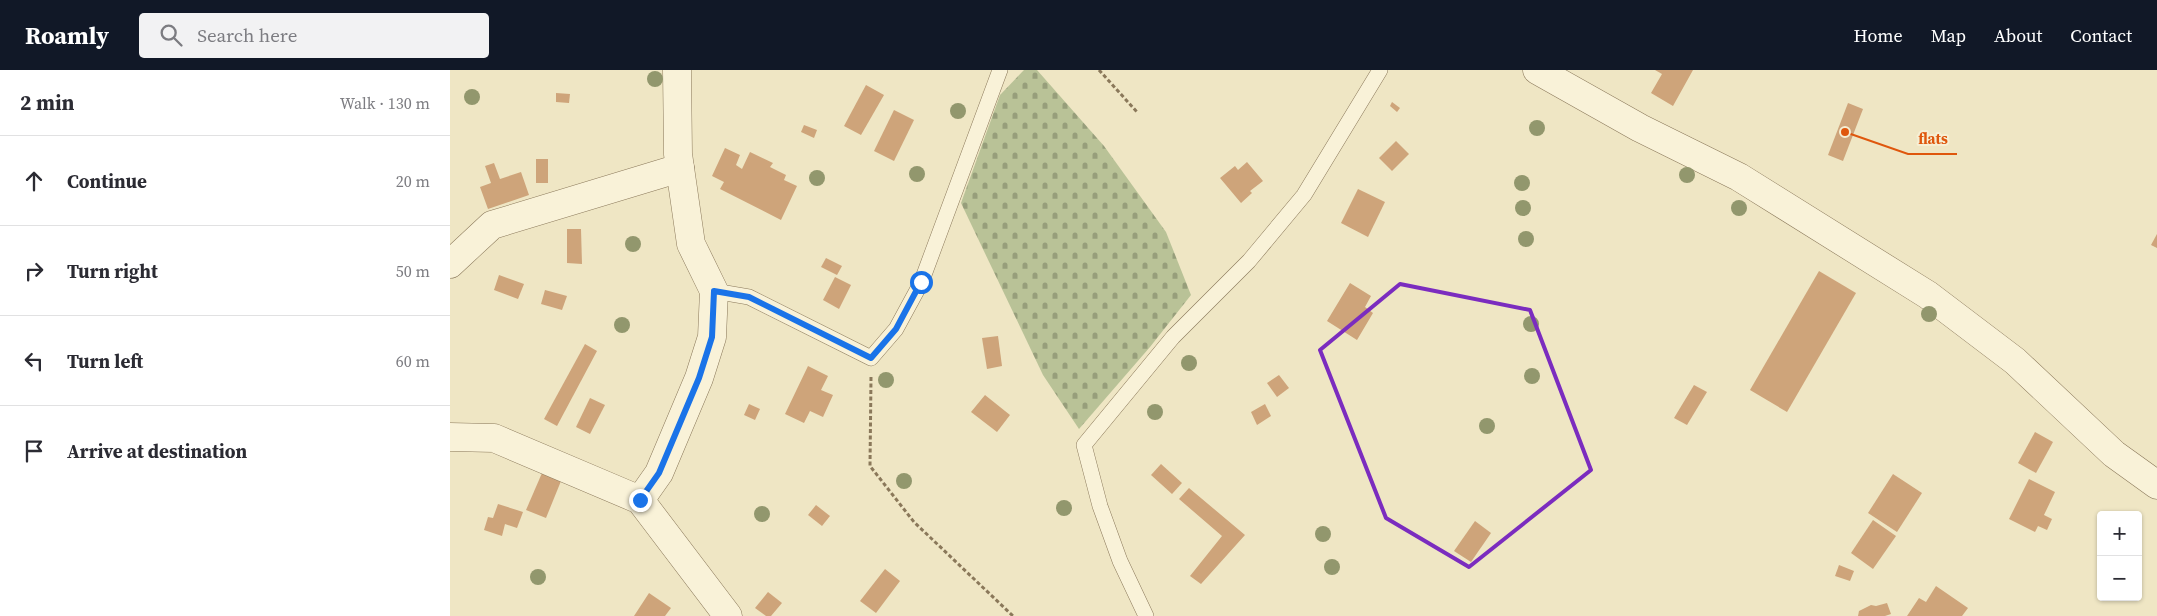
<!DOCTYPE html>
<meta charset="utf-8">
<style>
body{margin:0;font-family:"Source Serif 4",serif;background:#f2f2f3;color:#2b2b33}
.controls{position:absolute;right:15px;bottom:15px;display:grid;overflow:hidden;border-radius:5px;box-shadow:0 1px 4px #0004}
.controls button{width:45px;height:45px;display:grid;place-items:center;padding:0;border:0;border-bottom:1px solid #e1e1e2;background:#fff;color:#2b2b33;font:25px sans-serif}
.stop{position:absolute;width:15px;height:15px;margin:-11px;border:4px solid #1a73e8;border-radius:50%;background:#fff}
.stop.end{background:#1a73e8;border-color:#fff;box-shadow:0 1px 5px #0008}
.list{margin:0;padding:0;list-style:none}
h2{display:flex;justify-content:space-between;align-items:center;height:65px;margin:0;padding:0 20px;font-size:21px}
h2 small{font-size:16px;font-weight:400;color:#7c7c81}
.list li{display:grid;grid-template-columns:32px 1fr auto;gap:15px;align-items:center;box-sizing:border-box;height:90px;padding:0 20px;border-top:1px solid #e1e1e2}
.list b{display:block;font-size:19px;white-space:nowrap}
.list em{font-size:16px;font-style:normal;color:#7c7c81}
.icon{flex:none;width:28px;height:28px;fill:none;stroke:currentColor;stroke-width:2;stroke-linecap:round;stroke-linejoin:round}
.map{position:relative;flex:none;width:1707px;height:546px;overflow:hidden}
header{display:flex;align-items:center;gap:30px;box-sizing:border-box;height:70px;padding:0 25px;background:#111827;color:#fff}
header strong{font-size:24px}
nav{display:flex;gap:28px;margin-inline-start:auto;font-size:18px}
.search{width:350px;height:45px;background:#f2f2f3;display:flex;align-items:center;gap:12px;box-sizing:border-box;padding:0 18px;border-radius:5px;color:#7c7c81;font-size:19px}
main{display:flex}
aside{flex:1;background:#fff}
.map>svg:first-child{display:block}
</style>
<header>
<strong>Roamly</strong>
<div class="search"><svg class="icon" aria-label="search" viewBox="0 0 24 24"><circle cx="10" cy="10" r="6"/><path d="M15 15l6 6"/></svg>Search here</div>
<nav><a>Home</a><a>Map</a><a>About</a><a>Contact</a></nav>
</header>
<main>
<aside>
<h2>2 min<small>Walk · 130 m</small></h2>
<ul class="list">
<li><svg class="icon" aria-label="ahead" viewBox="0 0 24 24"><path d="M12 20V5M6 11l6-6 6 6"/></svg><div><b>Continue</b></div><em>20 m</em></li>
<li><svg class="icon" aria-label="right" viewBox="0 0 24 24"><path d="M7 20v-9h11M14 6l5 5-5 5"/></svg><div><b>Turn right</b></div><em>50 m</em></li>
<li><svg class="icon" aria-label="left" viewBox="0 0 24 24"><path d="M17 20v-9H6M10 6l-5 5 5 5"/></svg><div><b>Turn left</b></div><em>60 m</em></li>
<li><svg class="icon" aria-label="arrive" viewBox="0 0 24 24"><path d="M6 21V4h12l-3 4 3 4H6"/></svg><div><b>Arrive at destination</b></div></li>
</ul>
</aside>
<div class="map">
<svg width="1707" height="546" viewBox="0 0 1707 546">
<defs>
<pattern id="cemetery-stones" width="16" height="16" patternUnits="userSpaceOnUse" patternTransform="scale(1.25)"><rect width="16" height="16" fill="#b9c297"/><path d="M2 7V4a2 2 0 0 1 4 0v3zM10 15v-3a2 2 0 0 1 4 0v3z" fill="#979e7b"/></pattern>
</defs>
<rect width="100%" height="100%" fill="#efe6c4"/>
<path fill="url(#cemetery-stones)" d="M574,0H587L654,76L716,162L741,225L700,277L629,359L593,305L511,133L550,25Z"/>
<g fill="#cea47a">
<path d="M1205,0H1243L1223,36L1201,23L1212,4Z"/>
<path d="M416,15L434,25L411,65L394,56Z"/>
<path d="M106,23L120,24L119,33L106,32Z"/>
<path d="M942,32L950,38L947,42L940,36Z"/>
<path d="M1398,33L1413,39L1393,91L1378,85Z"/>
<path d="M444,40L464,50L444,91L424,81Z"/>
<path d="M354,55L367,60L364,68L351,62Z"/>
<path d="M946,71L959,84L942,101L929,88Z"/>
<path d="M275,78L290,85L286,95L292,99L300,82L323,93L320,97L336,105L334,110L347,116L331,150L270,119L274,112L262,106Z"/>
<rect x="86" y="89" width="12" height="24"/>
<path d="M797,92L813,111L800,121L802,123L791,133L770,108L785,96L788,100Z"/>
<path d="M44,93L50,109L71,102L79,125L38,139L30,117L41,113L35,96Z"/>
<path d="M908,119L935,132L918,167L891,153Z"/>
<path d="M117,159H131L132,194L117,193Z"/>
<path d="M1707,164V178L1701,175Z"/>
<path d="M376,188L392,196L387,205L371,197Z"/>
<path d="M1369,201L1406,223L1337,342L1300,320Z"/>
<path d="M49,205L74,214L68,229L44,220Z"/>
<path d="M385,207L401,215L389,239L373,230Z"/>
<path d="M900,213L921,226L915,237L923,243L907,270L877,251Z"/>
<path d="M95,220L117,226L112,240L91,234Z"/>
<path d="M548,266L552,296L537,299L532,268Z"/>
<path d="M135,274L147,281L107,356L94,349Z"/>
<path d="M358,296L378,306L371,320L383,325L373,347L360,341L354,353L335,344Z"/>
<path d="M829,305L839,318L827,327L817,313Z"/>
<path d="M1244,315L1257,322L1237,355L1224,348Z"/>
<path d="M535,325L560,345L547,362L521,342Z"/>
<path d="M140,328L155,335L140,364L126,357Z"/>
<path d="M299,334L310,339L305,350L294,345Z"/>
<path d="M815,334L821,346L807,355L801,342Z"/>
<path d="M1585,362L1603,372L1586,403L1568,393Z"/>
<path d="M711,394L732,413L722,424L701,405Z"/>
<path d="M92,403L111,411L96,448L76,440Z"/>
<path d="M1443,404L1472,423L1447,462L1418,443Z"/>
<path d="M1579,409L1605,422L1594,445L1602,449L1597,460L1588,456L1585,462L1559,449Z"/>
<path d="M739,418L795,465L751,514L740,506L772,466L729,429Z"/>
<path d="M48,434L73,442L67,458L55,454L52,466L34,460L38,447L43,448Z"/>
<path d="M366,435L380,446L372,456L358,445Z"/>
<path d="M1423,450L1446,466L1423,499L1401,483Z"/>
<path d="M1025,451L1041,463L1021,492L1004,481Z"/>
<path d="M1389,495L1404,501L1400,511L1385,506Z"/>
<path d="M435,499L450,511L426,543L410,531Z"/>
<path d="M1486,516L1518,538L1512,546H1457L1469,528L1476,532Z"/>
<path d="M318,522L332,533L321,546H316L305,538Z"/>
<path d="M199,523L221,538L215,546H184Z"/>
<path d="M1437,533L1441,544L1435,546H1408L1409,541L1421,535L1426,536Z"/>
</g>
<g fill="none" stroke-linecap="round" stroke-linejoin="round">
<g stroke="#8a785a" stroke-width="16">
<g id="service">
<path d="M264,221L299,227L421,288L446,259L471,213L550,0"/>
<path d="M696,546L670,491L650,436L634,375L723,267L799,191L854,125L930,0"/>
</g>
</g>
<g stroke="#8a785a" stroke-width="29">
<g id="minor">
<path d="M1087,0L1190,58L1289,107L1478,225L1565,291L1664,384L1707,415"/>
<path d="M0,194L42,155L230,98"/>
<path d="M190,430L209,403L249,308L262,267L264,221L241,174L228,84L227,0"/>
</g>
</g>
<g stroke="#8a785a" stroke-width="29">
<path id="tertiary" d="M0,367L44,368L190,430L278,546"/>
</g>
<g stroke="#8a785a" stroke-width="3" stroke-dasharray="4 2.5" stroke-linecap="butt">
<path d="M649,0L687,42"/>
<path d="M421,307L420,396L464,452L563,546"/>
</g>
<use href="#service" stroke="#f9f2d8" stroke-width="15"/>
<use href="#minor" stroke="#f9f2d8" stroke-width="28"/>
<use href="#tertiary" stroke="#f9f2d8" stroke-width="28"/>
</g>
<g fill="#92976d">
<circle cx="205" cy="9" r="8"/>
<circle cx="22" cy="27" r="8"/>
<circle cx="508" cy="41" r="8"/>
<circle cx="1087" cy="58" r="8"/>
<circle cx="467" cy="104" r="8"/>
<circle cx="1237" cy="105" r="8"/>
<circle cx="367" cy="108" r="8"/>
<circle cx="1072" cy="113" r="8"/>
<circle cx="1073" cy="138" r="8"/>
<circle cx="1289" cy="138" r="8"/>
<circle cx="1076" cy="169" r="8"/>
<circle cx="183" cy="174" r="8"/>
<circle cx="1479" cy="244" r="8"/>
<circle cx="1081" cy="254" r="8"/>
<circle cx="172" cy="255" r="8"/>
<circle cx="739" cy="293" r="8"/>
<circle cx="1082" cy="306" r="8"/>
<circle cx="436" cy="310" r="8"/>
<circle cx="705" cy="342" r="8"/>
<circle cx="1037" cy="356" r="8"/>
<circle cx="454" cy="411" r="8"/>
<circle cx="614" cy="438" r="8"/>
<circle cx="312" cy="444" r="8"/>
<circle cx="873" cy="464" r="8"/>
<circle cx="882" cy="497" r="8"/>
<circle cx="88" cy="507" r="8"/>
</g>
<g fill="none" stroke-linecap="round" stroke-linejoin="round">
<path stroke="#1a73e8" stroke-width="6" d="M190,430L209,403L249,308L262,267L264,221L299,227L421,288L446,259L471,212"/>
</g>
<path fill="none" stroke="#7b2cbf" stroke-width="4" stroke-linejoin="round" d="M950,214L1080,240L1141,400L1019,497L936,448L870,280Z"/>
<path fill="none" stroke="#df570d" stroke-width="2" d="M1395 62L1458 84H1507"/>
<circle fill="#df570d" stroke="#f6efd4" stroke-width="2" cx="1395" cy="62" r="5"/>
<g font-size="15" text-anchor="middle" font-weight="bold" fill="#df570d" stroke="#f6efd4" stroke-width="4" stroke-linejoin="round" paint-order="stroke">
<text x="1483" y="74">flats</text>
</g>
</svg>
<div class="controls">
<button>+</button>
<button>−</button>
</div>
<div class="stop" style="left:471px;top:212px"></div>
<div class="stop end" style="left:190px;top:430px"></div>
</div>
</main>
